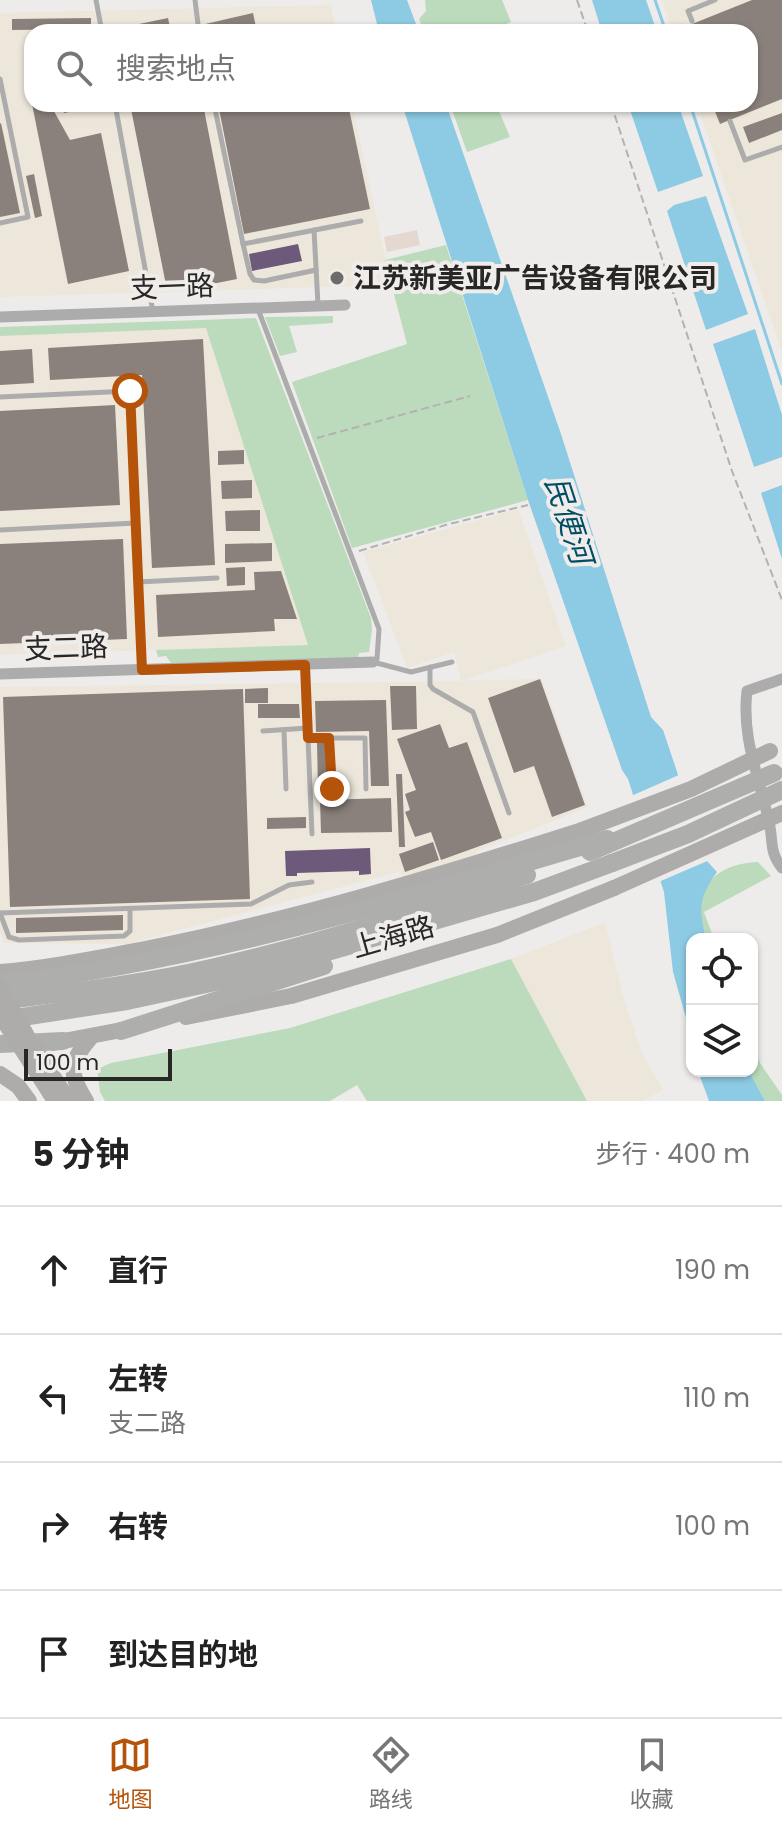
<!DOCTYPE html>
<html lang="zh">
<meta charset="utf-8">
<style>
body{margin:0;font-family:Poppins,"Noto Sans SC",sans-serif;background:#f6f6f6;color:#222}
.controls{position:absolute;right:24px;bottom:24px;display:grid;overflow:hidden;border-radius:16px;box-shadow:0 2px 6px #0004}
.controls button{width:72px;height:72px;display:grid;place-items:center;padding:0;border:0;border-bottom:2px solid #e0e0e0;background:#fff;color:#222;font:40px sans-serif}
.scale{position:absolute;left:24px;bottom:20px;width:148px;box-sizing:border-box;padding-left:8px;border:4px solid #282726;border-top:0;font-size:22px;line-height:28px;white-space:nowrap;color:#282726;-webkit-text-stroke:6px #efecea;paint-order:stroke}
.stop{position:absolute;width:24px;height:24px;margin:-18px;border:6px solid #b45309;border-radius:50%;background:#fff}
.stop.end{background:#b45309;border-color:#fff;box-shadow:0 2px 8px #0008}
.list{margin:0;padding:0;list-style:none}
h2{display:flex;justify-content:space-between;align-items:center;height:104px;margin:0;padding:0 32px;font-size:34px}
h2 small{font-size:26px;font-weight:400;color:#767676}
.list li{display:grid;grid-template-columns:52px 1fr auto;gap:24px;align-items:center;box-sizing:border-box;height:128px;padding:0 32px;border-top:2px solid #e0e0e0}
.list b{display:block;font-size:30px;white-space:nowrap}
.list p{margin:0;font-size:26px;white-space:nowrap;color:#767676}
.list em{font-size:26px;font-style:normal;color:#767676}
.icon{flex:none;width:44px;height:44px;fill:none;stroke:currentColor;stroke-width:2;stroke-linecap:round;stroke-linejoin:round}
.map{position:relative;flex:none;width:782px;height:1101px;overflow:hidden}
.search{position:absolute;background:#fff;box-shadow:0 2px 6px #0004;left:24px;right:24px;top:24px;height:88px;display:flex;align-items:center;gap:20px;box-sizing:border-box;padding:0 28px;border-radius:24px;color:#767676;font-size:30px}
.sheet{height:616px;background:#fff}
nav{display:flex;justify-content:space-around;align-items:center;box-sizing:border-box;height:112px;border-top:2px solid #e0e0e0;background:#fff;font-size:22px;color:#767676}
nav a{display:grid;justify-items:center;gap:4px}
nav .on{color:#b45309}
.map>svg:first-child{display:block}
</style>
<div class="map">
<svg width="782" height="1101" viewBox="0 0 782 1101">
<rect width="100%" height="100%" fill="#eeeceb"/>
<g fill="#ede6da">
<path d="M662,0H782V352L697,104H750V32H673Z"/>
<path d="M331,5L336,32H32V104H352L391,285L0,297V13Z"/>
<path d="M206,327L308,645L0,655V336Z"/>
<path d="M518,509L566,646L465,680L542,679L588,807L476,852L478,859L411,884L398,872L127,944L4,943L0,932V687L461,681L454,652L407,668L363,552Z"/>
<path d="M605,922L623,996L642,1053L663,1090L643,1101H587L511,959Z"/>
</g>
<g fill="#bbdbbc">
<path d="M425,0H502L511,22L497,28L498,32H424L419,19L426,11Z"/>
<path d="M450,104H496L510,137L467,152Z"/>
<path d="M446,245L528,500L352,548L292,382L407,344L385,260Z"/>
<path d="M333,316V323L289,326L297,352L280,356L265,317Z"/>
<path d="M256,318L371,618L372,630L369,652L359,653L358,659L171,663L166,656L158,657L156,650L308,645L206,328L0,336V327Z"/>
<path d="M758,862L771,876L704,912L714,939H706C704,930 699,917 700,908C702,875 730,863 758,862Z"/>
<path d="M511,959L587,1101H367L357,1085L330,1101H105L100,1092L97,1069L111,1063L290,1028Z"/>
<path d="M752,1043L760,1063L782,1095V1101H765L749,1071H752Z"/>
</g>
<g fill="#8dcae3">
<path d="M371,0H407L419,32H379Z"/>
<path d="M592,0H646L657,32H602Z"/>
<path d="M402,104H446L561,434L651,717L663,730L707,861L717,872C698,899 699,908 706,939H692V1039L673,972L664,892L628,779L622,770L528,500Z"/>
<path d="M628,104H678L703,176L658,192Z"/>
<path d="M706,196L748,314L706,330L667,211L674,205Z"/>
<path d="M755,329L782,415V457L754,467L713,344Z"/>
<path d="M782,485V559L761,493Z"/>
<path d="M698,1071H749L765,1101H709Z"/>
</g>
<path fill="#eeeceb" d="M681,774L712,859L656,883L629,797Z"/>
<g fill="#6d597a">
<path d="M298,244L302,261L252,271L249,254Z"/>
<path d="M370,848L371,874L359,875V871L297,873V876H286L285,851Z"/>
</g>
<g fill="#8a817c">
<path d="M752,0H782V99L720,124L712,104H750V32H683L682,28Z"/>
<path d="M253,13L256,27L235,32H202L201,25Z"/>
<path d="M91,18V29L12,30V19Z"/>
<path d="M168,18L171,32H116L115,29Z"/>
<path d="M32,104H50L70,140L101,133L129,271L68,284Z"/>
<path d="M63,104H104V105L64,113Z"/>
<path d="M130,104H203L237,279L202,286L201,278L166,285Z"/>
<path d="M218,104H348L370,209L244,234Z"/>
<path d="M782,113V130L749,143L743,127Z"/>
<path d="M1,123L20,213L0,217V124Z"/>
<path d="M34,174L42,216L35,218L26,176Z"/>
<path d="M203,339L215,565L152,568L142,375L50,380L48,348Z"/>
<path d="M32,349L34,383L0,385V351Z"/>
<path d="M115,405L120,505L0,511V411Z"/>
<path d="M244,450V464L218,465V451Z"/>
<path d="M252,480V498L222,499L221,481Z"/>
<path d="M260,510V531H226L225,511Z"/>
<path d="M123,539L127,639L0,644V544Z"/>
<path d="M272,543V561L225,563V544Z"/>
<path d="M245,567V585L227,586L226,568Z"/>
<path d="M281,571L297,619H274L275,631L158,637L156,595L255,590L254,572Z"/>
<path d="M540,679L585,805L552,817L534,766L514,773L488,698Z"/>
<path d="M390,686H416L417,729L392,730Z"/>
<path d="M268,688V703H245V689Z"/>
<path d="M243,689L250,899L10,907L3,697Z"/>
<path d="M386,700L389,786H371L369,731L316,732L315,701Z"/>
<path d="M258,704H299L300,718H258Z"/>
<path d="M440,724L449,748L467,742L502,838L441,860L431,832L415,837L405,812L410,810L405,794L416,790L397,739Z"/>
<path d="M326,741L328,789H318L317,742Z"/>
<path d="M396,774H402L405,847H399Z"/>
<path d="M391,798L392,832L321,833L320,800Z"/>
<path d="M306,817V828L267,829V818Z"/>
<path d="M433,842L439,860L405,872L399,854Z"/>
<path d="M123,915V930L16,933V918Z"/>
</g>
<g fill="none" stroke-linecap="round" stroke-linejoin="round">
<g stroke="#8dcae3" stroke-width="3">
<path d="M655,0L666,32"/>
<path d="M690,104L782,384"/>
</g>
</g>
<path fill="#e4d8d1" d="M417,230L420,245L387,252L384,237Z"/>
<g fill="none" stroke-linecap="round" stroke-linejoin="round">
<g stroke="#b2b2b2" stroke-width="2" stroke-dasharray="8 4" stroke-linecap="butt">
<path d="M577,0L588,32"/>
<path d="M611,104L732,471L782,600"/>
<path d="M317,438L470,396"/>
<path d="M359,551L449,524L528,505"/>
</g>
<g stroke="#adacac" stroke-width="5">
<path d="M96,0L102,32"/>
<path d="M195,0L199,32"/>
<path d="M692,21L688,11L715,0"/>
<path d="M0,79L28,217L0,223"/>
<path d="M115,104L153,312"/>
<path d="M214,104L243,244L361,221"/>
<path d="M730,121L745,160L782,147"/>
<path d="M314,230L318,305"/>
<path d="M243,244L250,274L254,280L264,281L316,270"/>
<path d="M258,309L379,629L377,659L373,662L411,672L452,662"/>
<path d="M0,397L130,391L142,668"/>
<path d="M0,530L136,523"/>
<path d="M138,582L217,578"/>
<path d="M305,666L312,834"/>
<path d="M430,667V685L433,689L473,712L509,813"/>
<path d="M284,730L286,789"/>
<path d="M263,731L308,728"/>
<path d="M308,738H365L366,789"/>
<path d="M329,738L332,789"/>
<path d="M0,913L251,904L289,885L312,882"/>
<path d="M0,913L9,937L19,940L124,936L130,931V909"/>
</g>
<g stroke="#adacac" stroke-width="11">
<path d="M0,317L345,305"/>
<path d="M0,674L373,662"/>
<path d="M782,679L747,691C741,740 761,781 770,827C773,844 770,853 782,868"/>
</g>
<g stroke="#adacab" stroke-width="16">
<path d="M0,972C49,968 97,958 145,949C293,920 438,876 582,830"/>
<path d="M186,1017L291,996L497,935L614,888"/>
<path d="M53,1043L132,1028"/>
<path d="M0,1074L18,1086L29,1101"/>
<path d="M86,1101C68,1072 69,1063 91,1037"/>
</g>
<g stroke="#aeaeac" stroke-width="18">
<path d="M0,984C204,961 411,897 607,839"/>
<path d="M0,1001C70,992 142,984 211,968C319,944 423,911 527,875"/>
<path d="M3,1020L127,1001L248,975L534,892L612,863"/>
<path d="M121,1031L324,966"/>
<path d="M0,1044L63,1041"/>
</g>
<g stroke="#adacab" stroke-width="16">
<path d="M582,830L691,789L770,751"/>
<path d="M614,888L782,813"/>
<path d="M0,988L27,1036L69,1101"/>
<path d="M0,1015L55,1101"/>
</g>
<g stroke="#aeaeac" stroke-width="18">
<path d="M590,852L774,773"/>
<path d="M612,863L688,834L782,790"/>
</g>
</g>
<g fill="none" stroke-linecap="round" stroke-linejoin="round">
<path stroke="#b45309" stroke-width="10" d="M130,391L142,670L305,665L308,738H329L332,789"/>
</g>
<circle fill="#6d6c6b" stroke="#efecea" stroke-width="3" cx="337" cy="278" r="8"/>
<g text-anchor="middle" dominant-baseline="central" stroke-width="8" stroke-linejoin="round" paint-order="stroke">
<g font-size="28" font-weight="bold" fill="#282726" stroke="#efecea" text-anchor="start">
<text x="353" y="278">江苏新美亚广告设备有限公司</text>
</g>
<g font-size="28" fill="#282726" stroke="#efecea">
<text transform="translate(172 287) rotate(-2)">支一路</text>
<text transform="translate(66 648) rotate(-2)">支二路</text>
<text transform="translate(393 937) rotate(-16)">上海路</text>
</g>
<g font-size="30" font-style="italic" fill="#004f67" stroke="#efecea">
<text transform="translate(569 520) rotate(72)">民便河</text>
</g>
</g>
</svg>
<div class="controls">
<button><svg class="icon" aria-label="locate" viewBox="0 0 24 24"><circle cx="12" cy="12" r="6"/><path d="M12 2v4M12 18v4M2 12h4M18 12h4"/></svg></button>
<button><svg class="icon" aria-label="layers" viewBox="0 0 24 24"><path d="M12 4l9 5-9 5-9-5zM3 14l9 5 9-5"/></svg></button>
</div>
<div class="scale">100 m</div>
<div class="stop" style="left:130px;top:391px"></div>
<div class="stop end" style="left:332px;top:789px"></div>
<div class="search"><svg class="icon" aria-label="search" viewBox="0 0 24 24"><circle cx="10" cy="10" r="6"/><path d="M15 15l6 6"/></svg>搜索地点</div>
</div>
<section class="sheet">
<h2>5 分钟<small>步行 · 400 m</small></h2>
<ul class="list">
<li><svg class="icon" aria-label="ahead" viewBox="0 0 24 24"><path d="M12 20V5M6 11l6-6 6 6"/></svg><div><b>直行</b></div><em>190 m</em></li>
<li><svg class="icon" aria-label="left" viewBox="0 0 24 24"><path d="M17 20v-9H6M10 6l-5 5 5 5"/></svg><div><b>左转</b><p>支二路</p></div><em>110 m</em></li>
<li><svg class="icon" aria-label="right" viewBox="0 0 24 24"><path d="M7 20v-9h11M14 6l5 5-5 5"/></svg><div><b>右转</b></div><em>100 m</em></li>
<li><svg class="icon" aria-label="arrive" viewBox="0 0 24 24"><path d="M6 21V4h12l-3 4 3 4H6"/></svg><div><b>到达目的地</b></div></li>
</ul>
</section>
<nav>
<a class="on"><svg class="icon" aria-label="map" viewBox="0 0 24 24"><path d="M3 6l6-2 6 2 6-2v14l-6 2-6-2-6 2zM9 4v14M15 6v14"/></svg>地图</a>
<a><svg class="icon" aria-label="directions" viewBox="0 0 24 24"><path d="M12 3l9 9-9 9-9-9zM9 14v-3h6M13 9l2 2-2 2"/></svg>路线</a>
<a><svg class="icon" aria-label="saved" viewBox="0 0 24 24"><path d="M7 4h10v16l-5-4-5 4z"/></svg>收藏</a>
</nav>
